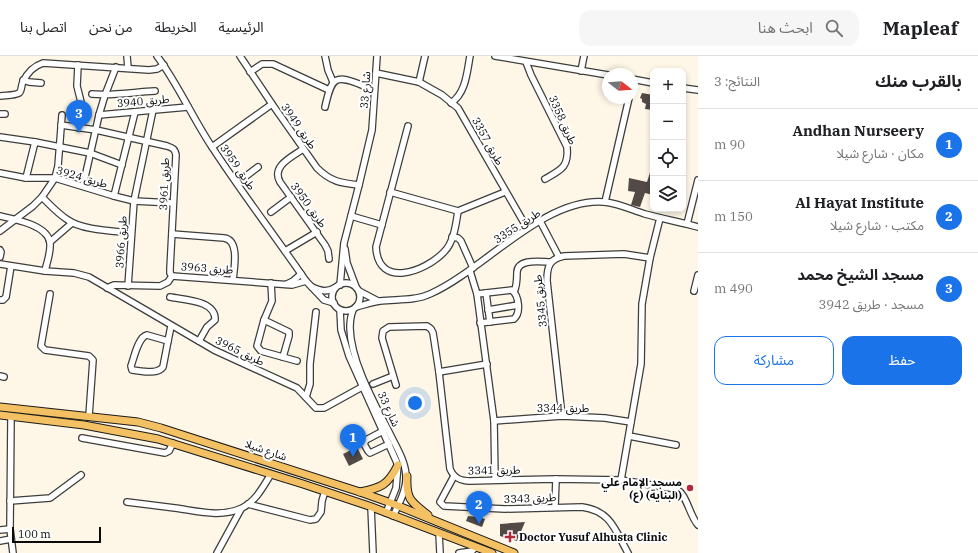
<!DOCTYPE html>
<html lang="ar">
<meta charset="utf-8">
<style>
body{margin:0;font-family:"IBM Plex Serif","Noto Sans Arabic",serif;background:#f6f6f6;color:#202124;direction:rtl}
.controls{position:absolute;right:12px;top:12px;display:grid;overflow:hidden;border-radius:8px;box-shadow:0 2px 6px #0003}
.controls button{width:36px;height:36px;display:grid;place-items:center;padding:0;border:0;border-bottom:1px solid #e0e0e0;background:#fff;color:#202124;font:20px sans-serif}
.compass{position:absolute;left:602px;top:12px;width:36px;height:36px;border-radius:50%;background:#fff;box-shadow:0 2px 6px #0003;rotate:107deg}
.scale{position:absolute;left:12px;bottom:10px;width:89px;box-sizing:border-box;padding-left:4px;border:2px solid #0a0a0a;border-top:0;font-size:11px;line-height:14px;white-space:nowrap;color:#0a0a0a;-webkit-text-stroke:3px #fff;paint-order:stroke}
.you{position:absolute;left:415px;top:347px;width:14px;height:14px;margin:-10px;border:3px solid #fff;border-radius:50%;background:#1a73e8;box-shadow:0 0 0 6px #1a73e833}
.badge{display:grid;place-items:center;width:26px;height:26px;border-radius:50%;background:#1a73e8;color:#fff;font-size:13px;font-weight:700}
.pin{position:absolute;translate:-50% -33px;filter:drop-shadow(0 1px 2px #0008)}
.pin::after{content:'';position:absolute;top:21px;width:14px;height:12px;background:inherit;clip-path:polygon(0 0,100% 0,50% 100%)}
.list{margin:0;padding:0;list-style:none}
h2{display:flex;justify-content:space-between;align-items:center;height:52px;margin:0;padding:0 16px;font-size:17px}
h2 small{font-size:13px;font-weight:400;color:#757577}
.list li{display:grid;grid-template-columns:26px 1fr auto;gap:12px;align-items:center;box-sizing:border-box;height:72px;padding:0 16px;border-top:1px solid #e0e0e0}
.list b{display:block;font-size:15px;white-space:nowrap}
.list p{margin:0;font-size:13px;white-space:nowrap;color:#757577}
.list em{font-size:13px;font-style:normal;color:#757577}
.actions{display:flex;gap:8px;padding:12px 16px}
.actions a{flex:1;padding:9px 0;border:1px solid #1a73e8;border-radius:12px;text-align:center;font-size:14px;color:#1a73e8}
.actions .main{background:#1a73e8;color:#fff}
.icon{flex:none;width:22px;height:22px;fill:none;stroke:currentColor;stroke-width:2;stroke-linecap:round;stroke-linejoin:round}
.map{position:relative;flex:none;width:698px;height:497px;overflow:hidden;direction:ltr}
header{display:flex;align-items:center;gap:24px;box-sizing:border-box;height:56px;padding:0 20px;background:#fff;border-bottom:1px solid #e0e0e0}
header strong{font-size:19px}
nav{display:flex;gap:22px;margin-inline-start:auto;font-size:14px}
.search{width:280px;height:36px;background:#f6f6f6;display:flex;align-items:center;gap:10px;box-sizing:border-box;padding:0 14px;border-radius:12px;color:#757577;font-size:15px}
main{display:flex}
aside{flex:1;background:#fff}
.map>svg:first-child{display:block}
</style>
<header>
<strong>Mapleaf</strong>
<div class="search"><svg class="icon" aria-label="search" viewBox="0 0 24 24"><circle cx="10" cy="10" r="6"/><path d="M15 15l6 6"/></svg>ابحث هنا</div>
<nav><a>الرئيسية</a><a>الخريطة</a><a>من نحن</a><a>اتصل بنا</a></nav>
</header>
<main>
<aside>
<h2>بالقرب منك<small>النتائج: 3</small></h2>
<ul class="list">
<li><span class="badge">1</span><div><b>Andhan Nurseery</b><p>مكان · شارع شيلا</p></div><em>90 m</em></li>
<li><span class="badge">2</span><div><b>Al Hayat Institute</b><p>مكتب · شارع شيلا</p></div><em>150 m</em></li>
<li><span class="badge">3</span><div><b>مسجد الشيخ محمد</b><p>مسجد · طريق 3942</p></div><em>490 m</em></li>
</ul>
<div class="actions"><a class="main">حفظ</a><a>مشاركة</a></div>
</aside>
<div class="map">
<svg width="698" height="497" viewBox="0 0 698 497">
<rect width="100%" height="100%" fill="#fef7e7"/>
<g fill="#524a47">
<path d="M642,37L653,39V54L645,53L646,48L642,46V43L640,42Z"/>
<path d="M652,110H653V139L645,137L640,151L631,149L635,136L628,135L629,122L647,126Z"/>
<path d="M357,391L363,403L349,410L343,398Z"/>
<path d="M468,460L479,461L485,463L482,471L466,465Z"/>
<path d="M525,466L517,485L500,480V468Z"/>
</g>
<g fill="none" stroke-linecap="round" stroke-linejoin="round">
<g stroke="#3d3d3d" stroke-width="8">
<g id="minor">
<path d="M127,0L128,12"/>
<path d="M157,0C178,28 192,61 212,91C242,137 275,180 306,225L324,244L334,247"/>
<path d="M240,0L272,48L317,112C331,126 341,127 359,129"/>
<path d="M325,0L328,14L333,26"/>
<path d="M495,0L608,19"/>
<path d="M526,6L531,19L567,91C569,111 561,114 545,123"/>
<path d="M78,9L77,30L81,46L79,72"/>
<path d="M581,15L584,0"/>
<path d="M250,16L262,8H273L329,34"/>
<path d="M376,17L419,26L442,39L458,52L527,172"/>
<path d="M632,23L653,27"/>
<path d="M23,24L29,26L41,27"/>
<path d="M419,26L425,0"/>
<path d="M683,32L698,34"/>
<path d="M92,38C113,40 134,36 155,35"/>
<path d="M0,40C5,39 14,40 19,37C22,35 21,29 23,26C27,17 34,10 43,7L149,14L157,13L164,9"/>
<path d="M451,47C466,37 467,16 470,0"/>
<path d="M325,51C332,20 335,18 364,30"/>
<path d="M0,58H5"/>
<path d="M99,59L188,51"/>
<path d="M61,69L96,74L167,90C173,92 175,93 176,99L170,213V217L172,220"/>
<path d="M408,70L376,191C378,233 425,216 444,196C454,186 456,168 458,155"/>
<path d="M0,81L35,86L90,97L122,109"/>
<path d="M212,91L272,48"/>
<path d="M303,93C292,101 271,110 280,126L325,189L328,195L329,203"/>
<path d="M0,117L26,122H55L114,140L134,145L173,147"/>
<path d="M26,122L35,86"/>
<path d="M237,127L258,111"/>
<path d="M83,130L99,59L105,39L116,11"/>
<path d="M390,136L458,155L505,136"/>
<path d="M114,140L135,56"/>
<path d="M42,141C50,149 58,158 68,164C81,174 115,175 131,177"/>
<path d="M605,146L629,42"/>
<path d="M271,156L291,141"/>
<path d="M0,160C14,163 48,169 50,187C51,196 47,206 45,215"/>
<path d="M351,160L382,169"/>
<path d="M540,165L559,201"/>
<path d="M687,168L698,124"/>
<path d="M0,175L33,150L42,141L55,122L58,110L62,59"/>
<path d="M172,178L224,182C240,184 234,212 233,224"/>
<path d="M452,181L458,182L461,185L473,212"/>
<path d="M50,186L72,167"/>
<path d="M345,193L347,207L356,231"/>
<path d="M0,194L1,196L0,201"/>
<path d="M285,195L317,176"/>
<path d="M0,208L45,215L74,217L89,221L214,294L297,332L316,352H324L362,331"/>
<path d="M470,215L477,238L494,365L495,424"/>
<path d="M271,227L272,245L264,264L257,290L261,295L297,305"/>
<circle cx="346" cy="241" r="14"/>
<path d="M287,228L293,225L301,218"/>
<path d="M340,229L344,187L359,129L372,74L377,0"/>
<path d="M128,230L134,145L153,54"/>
<path d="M312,231C321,235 327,237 336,231"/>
<path d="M107,232L114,229L160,230L168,226L172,220L292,229L306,225"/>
<path d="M359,235L378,245"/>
<path d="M694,235L698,219"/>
<path d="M514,236C517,230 517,223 517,216C518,202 541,206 551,206"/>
<path d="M486,237L490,266"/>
<path d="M50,238L41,290L45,294L89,300L93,304L89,360"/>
<path d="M477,238L512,234C519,240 521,257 514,263L480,267"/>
<path d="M170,241C184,244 216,244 215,264L207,271L199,285"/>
<path d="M0,244H3L6,241L11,210"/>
<path d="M356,251C364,249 372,246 380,245C396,243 415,245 430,238C484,214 544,141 604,146C618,147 632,154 645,158C663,163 680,166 698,171"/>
<path d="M340,254L341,274L349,300L398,409L396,432L386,457"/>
<path d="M353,254C351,259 350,265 350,272C351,307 375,348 391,380C397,392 405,405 406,419C407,433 399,448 393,460"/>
<path d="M488,254L518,249"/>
<path d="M264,264L289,276V280L283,301"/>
<path d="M147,279L168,285L163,311C157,319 142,315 132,314L131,310C134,302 138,281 147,279Z"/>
<path d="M168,285L171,270"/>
<path d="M439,316L487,308"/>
<path d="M0,320L4,321"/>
<path d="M373,328L393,320"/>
<path d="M396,329L382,282L383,275L389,271L427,270L431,273L433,277L439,316L450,413C454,422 460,425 470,425L556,423L621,424L676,433C687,438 689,459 698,469"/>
<path d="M306,341L310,328V308L316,256"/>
<path d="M11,360L10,473L13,497"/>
<path d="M562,360L547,225C547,211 549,203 564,200L624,198L650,202"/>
<path d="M494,365L562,360L605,362L631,366"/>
<path d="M383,375L366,384L364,388L368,395L370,397L389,388"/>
<path d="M629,380L676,389"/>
<path d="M82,382L165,397L169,395L173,387"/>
<path d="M454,420L440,446L444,450L505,453L582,451C611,455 615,474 628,497"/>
<path d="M621,424L641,308L642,248L650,202L660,162"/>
<path d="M10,445L50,442L81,419"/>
<path d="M127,446C143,448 159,450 175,452C197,455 221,462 242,452C256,445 263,431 271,418"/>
<path d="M248,448L310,464L316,463L321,456L322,445L325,435"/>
<path d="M371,451L373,497"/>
<path d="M555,451L556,423"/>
<path d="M0,474L10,473"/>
<path d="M439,477L440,497"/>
<path d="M0,485L11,483"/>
<path d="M217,497L241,453"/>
<path d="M459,497L472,495L476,491"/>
</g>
</g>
<g stroke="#1b1b1b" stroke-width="9">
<g id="major">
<path d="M0,351L138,366L161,372L360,436L391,447L514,497"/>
<path d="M0,359L84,369L158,383L303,428L369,450L492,497"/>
<path d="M407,420C406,443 410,445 428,459"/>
<path d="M360,436C381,432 388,429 398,409"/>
</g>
</g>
<use href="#minor" stroke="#fff" stroke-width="5.5"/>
<use href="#major" stroke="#f3c163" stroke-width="7"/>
</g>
<g fill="#b2293d" stroke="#fff" stroke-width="1.5">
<circle cx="690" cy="432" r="4"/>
<path d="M508 475h4v4h4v4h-4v4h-4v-4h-4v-4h4z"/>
</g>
<g text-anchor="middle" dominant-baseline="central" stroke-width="4" stroke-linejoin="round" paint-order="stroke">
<g font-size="11" fill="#0a0a0a" stroke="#fff">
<text transform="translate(365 34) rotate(-86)">شارع 33</text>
<text transform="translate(143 45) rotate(-5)">طريق 3940</text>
<text transform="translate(563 64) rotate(66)">طريق 3358</text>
<text transform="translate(299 70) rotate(55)">طريق 3949</text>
<text transform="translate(488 85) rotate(61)">طريق 3357</text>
<text transform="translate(238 111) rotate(55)">طريق 3959</text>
<text transform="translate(82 121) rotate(16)">طريق 3924</text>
<text transform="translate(164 128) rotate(-88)">طريق 3961</text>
<text transform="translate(309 149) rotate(54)">طريق 3950</text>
<text transform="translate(517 170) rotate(-33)">طريق 3355</text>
<text transform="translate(121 186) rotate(-86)">طريق 3966</text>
<text transform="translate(207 212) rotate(4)">طريق 3963</text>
<text transform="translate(540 245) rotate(-96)">طريق 3345</text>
<text transform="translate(240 295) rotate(26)">طريق 3965</text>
<text x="563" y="352">طريق 3344</text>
<text transform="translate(389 353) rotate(65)">شارع 33</text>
<text transform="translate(266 394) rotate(19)">شارع شيلا</text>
<text transform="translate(494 414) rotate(-1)">طريق 3341</text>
<text transform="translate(530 442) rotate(-2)">طريق 3343</text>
</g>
<g font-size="11" font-weight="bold" fill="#0a0a0a" stroke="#fff" text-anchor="end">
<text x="682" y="426">مسجد الإمام علي<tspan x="682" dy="13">(ع) (البناية)</tspan></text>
<text x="519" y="481" text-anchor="start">Doctor Yusuf Alhusta Clinic</text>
</g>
</g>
</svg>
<div class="controls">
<button>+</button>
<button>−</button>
<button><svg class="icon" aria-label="locate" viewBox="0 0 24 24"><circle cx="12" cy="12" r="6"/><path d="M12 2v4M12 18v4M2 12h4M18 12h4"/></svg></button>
<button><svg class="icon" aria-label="layers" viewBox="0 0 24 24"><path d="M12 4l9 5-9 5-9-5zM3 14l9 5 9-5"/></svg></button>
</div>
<svg class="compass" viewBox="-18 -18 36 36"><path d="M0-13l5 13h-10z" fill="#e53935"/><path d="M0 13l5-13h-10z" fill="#757577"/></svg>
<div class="scale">100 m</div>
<div class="you"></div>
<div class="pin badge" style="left:353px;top:401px">1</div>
<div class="pin badge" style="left:479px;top:468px">2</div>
<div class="pin badge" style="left:79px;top:77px">3</div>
</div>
</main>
